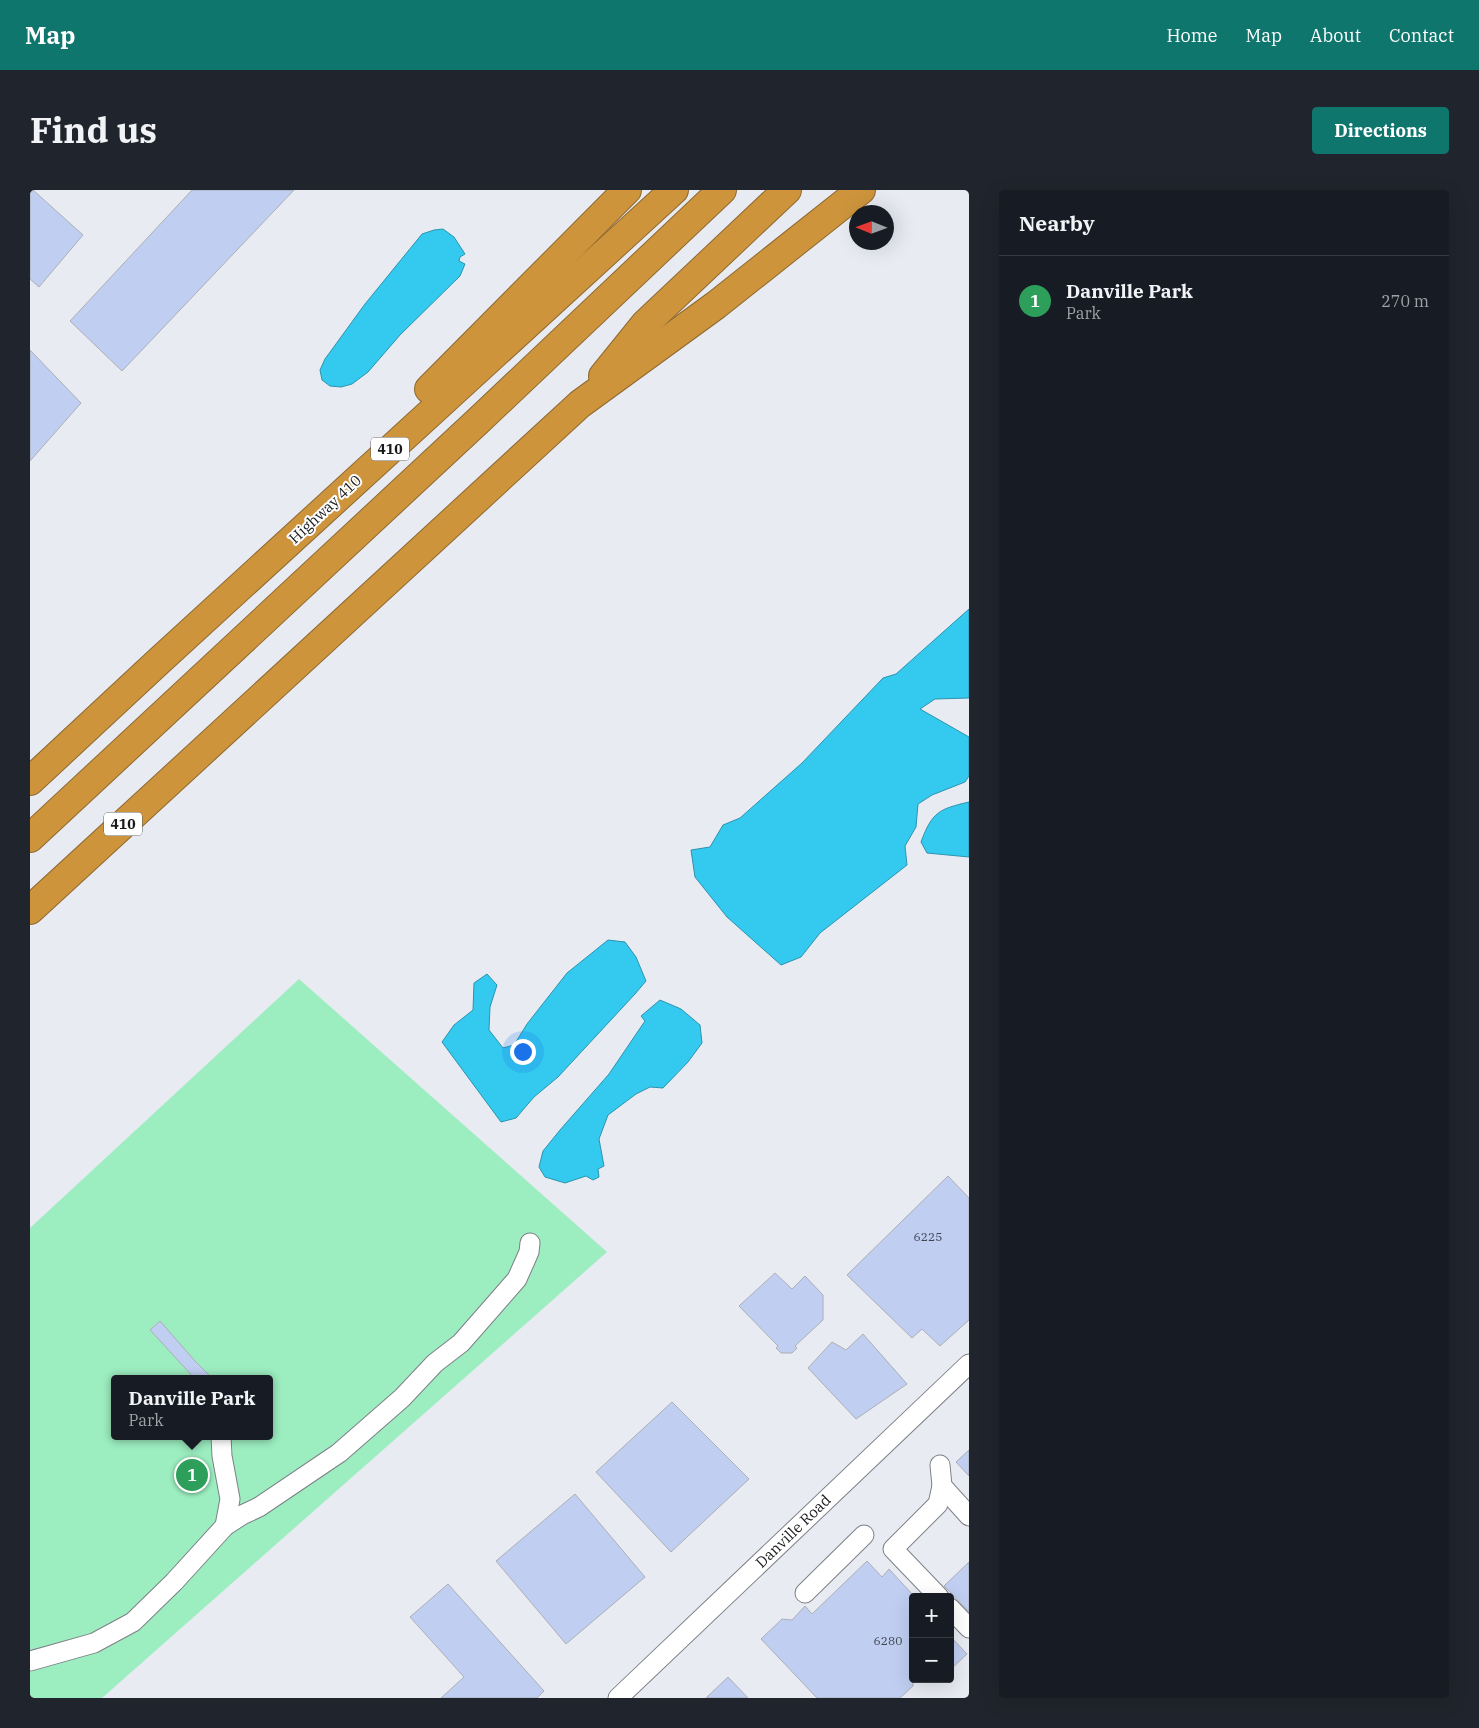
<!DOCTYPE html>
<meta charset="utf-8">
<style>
body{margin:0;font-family:"IBM Plex Serif",serif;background:#20242c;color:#f1f3f6}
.controls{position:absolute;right:15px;bottom:15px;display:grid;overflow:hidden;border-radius:5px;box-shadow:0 5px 20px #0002}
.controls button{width:45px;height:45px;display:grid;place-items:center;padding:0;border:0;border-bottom:1px solid #363941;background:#171b24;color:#f1f3f6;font:25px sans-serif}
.compass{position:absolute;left:819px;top:15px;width:45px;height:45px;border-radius:50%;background:#171b24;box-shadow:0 5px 20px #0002;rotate:271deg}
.you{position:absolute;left:492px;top:861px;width:18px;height:18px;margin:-12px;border:4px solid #fff;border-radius:50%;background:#1a73e8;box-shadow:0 0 0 8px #1a73e833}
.badge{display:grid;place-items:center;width:32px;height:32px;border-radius:50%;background:#0f766e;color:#fff;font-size:16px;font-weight:700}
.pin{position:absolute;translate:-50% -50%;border:2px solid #fff;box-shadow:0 1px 5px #0006}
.popup{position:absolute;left:81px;top:1185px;width:162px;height:65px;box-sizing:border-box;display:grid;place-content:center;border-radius:5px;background:#171b24;filter:drop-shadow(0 1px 4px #0005);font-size:16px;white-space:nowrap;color:#9ea1a6}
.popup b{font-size:19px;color:#f1f3f6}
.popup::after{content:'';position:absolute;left:50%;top:100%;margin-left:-10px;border:10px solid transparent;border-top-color:#171b24}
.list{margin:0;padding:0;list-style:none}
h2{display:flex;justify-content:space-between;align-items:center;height:65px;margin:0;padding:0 20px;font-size:21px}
h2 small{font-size:16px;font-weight:400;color:#9ea1a6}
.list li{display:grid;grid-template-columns:32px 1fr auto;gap:15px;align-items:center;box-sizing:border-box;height:90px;padding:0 20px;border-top:1px solid #363941}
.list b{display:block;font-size:19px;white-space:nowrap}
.list p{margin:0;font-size:16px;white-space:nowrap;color:#9ea1a6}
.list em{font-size:16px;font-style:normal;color:#9ea1a6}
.map{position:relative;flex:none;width:939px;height:1508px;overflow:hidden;border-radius:5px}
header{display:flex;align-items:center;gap:30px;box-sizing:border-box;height:70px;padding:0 25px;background:#0f766e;color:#fff}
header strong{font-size:24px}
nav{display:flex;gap:28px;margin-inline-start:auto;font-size:18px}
.intro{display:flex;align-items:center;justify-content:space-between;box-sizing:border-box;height:120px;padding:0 30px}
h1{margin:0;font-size:35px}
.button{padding:12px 22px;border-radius:5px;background:#0f766e;color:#fff;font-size:18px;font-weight:700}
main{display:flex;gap:30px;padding:0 30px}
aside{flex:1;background:#171b24;border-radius:5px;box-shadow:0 5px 20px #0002}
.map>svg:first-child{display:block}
</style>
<header>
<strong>Map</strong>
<nav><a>Home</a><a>Map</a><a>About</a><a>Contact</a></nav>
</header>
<div class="intro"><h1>Find us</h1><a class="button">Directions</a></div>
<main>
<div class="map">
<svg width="939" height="1508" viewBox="0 0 939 1508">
<rect width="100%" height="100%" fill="#e8ebf2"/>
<path fill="#9cedc0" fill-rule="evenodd" d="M269,789L577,1062L72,1508H0V1038ZM84,1189H240V1246H84Z"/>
<g fill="#34c9ee" stroke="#2c94af">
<path d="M413,39L424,47L435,64L430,67L429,71L435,74L430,86L370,145L338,182L322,194L311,197L300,196L292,190L290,180L295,169L335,114L392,44L404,40Z"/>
<path d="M939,419V508L905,509L890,519L939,547V586L935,592L902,605L888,614L886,637L875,656L877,675L790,743L771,767L751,775L697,727L665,687L661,660L680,657L693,635L710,628L772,573L853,488L866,484Z"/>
<path d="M939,612V667L897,663L891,652C902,622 909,619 939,612Z"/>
<path d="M578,750L595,752L606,767L616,791L605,804L528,887L504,907L486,928L471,932L412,852L424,835L443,820L444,793L457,784L467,795L460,817L459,840L473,858L484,855L497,834L537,783Z"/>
<path d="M630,810L651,819L670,835L672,853L658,872L633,898L620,897L606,904L578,925L569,949L574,976L568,979L569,987L563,990L556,986L535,993L515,987L509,977L513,961L530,940L579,884L615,831L611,826Z"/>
</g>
<g fill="#bfcef1" stroke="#acafb6">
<path d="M0,0H3L53,45L9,97L0,89Z"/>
<path d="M162,0H264L92,181L40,131Z"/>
<path d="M0,160L51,213L0,271Z"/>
<path d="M918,986L939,1008V1130L910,1156L892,1139L882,1148L817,1085Z"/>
<path d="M745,1083L762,1099L775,1086L793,1105V1130L765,1156L767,1158L762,1163H751L746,1158L748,1156L709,1116Z"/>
<path d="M130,1131L165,1171L183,1189H165L133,1154L120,1140Z"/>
<path d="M833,1144L877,1194L826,1229L778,1178L802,1152L816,1160Z"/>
<path d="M642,1212L719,1289L641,1362L566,1282Z"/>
<path d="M939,1260V1286L926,1272Z"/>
<path d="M545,1304L615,1387L536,1454L466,1371Z"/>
<path d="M837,1371L852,1387L859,1379L883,1405V1496L870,1508H787L731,1449L752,1429L762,1430L775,1416L782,1424Z"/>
<path d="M939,1372V1422L914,1396Z"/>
<path d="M418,1394L514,1501L507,1508H411L434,1487L380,1427Z"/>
<path d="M920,1446L937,1464L920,1480Z"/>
<path d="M698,1487L718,1508H676Z"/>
</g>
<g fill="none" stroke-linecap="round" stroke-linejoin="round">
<g stroke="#7d8087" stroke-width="21">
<g id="minor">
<path d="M191,1246L192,1266L200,1309L195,1336"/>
<path d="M912,1296L939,1326"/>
<path d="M775,1403L834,1345"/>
<path d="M909,1407L863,1359L908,1314L912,1296L910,1275"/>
<path d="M920,1418L939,1438"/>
<path d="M0,1471L64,1453L103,1432L144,1392L195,1336L212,1325L229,1317L309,1263L372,1208L405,1173L431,1153L487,1089L499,1062L500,1053"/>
<path d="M588,1508L939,1174"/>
</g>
</g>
<g stroke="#8e6931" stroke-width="30">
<g id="highway">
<path d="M573,186L615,134L757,0"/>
<path d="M399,199L597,0"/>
<path d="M0,591L129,471L644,0"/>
<path d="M0,648L448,231L692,0"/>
<path d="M0,720L550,214L686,115L831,0"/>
</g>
</g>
<use href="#minor" stroke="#fff" stroke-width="19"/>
<use href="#highway" stroke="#cd943c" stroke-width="28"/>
</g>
<g text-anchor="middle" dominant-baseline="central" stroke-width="4" stroke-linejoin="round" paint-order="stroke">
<g font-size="12" fill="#424751">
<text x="898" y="1046">6225</text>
<text x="858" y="1450">6280</text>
</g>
<g fill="#fff" stroke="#5e5f60" stroke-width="1">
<rect x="341" y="247.5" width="38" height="23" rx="4"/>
<rect x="74" y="622.5" width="38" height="23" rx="4"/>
</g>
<g font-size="14" font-weight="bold" fill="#191a1c">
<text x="360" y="259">410</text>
<text x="93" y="634">410</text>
</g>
<g font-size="15" fill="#191a1c" stroke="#fff">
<text transform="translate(295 319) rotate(-43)">Highway 410</text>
<text transform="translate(763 1341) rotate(-44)">Danville Road</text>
</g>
</g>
</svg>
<div class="controls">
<button>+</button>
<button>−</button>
</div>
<svg class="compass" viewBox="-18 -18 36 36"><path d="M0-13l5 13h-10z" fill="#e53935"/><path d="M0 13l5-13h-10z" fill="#9ea1a6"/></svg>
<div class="you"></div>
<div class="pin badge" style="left:162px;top:1285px;background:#2e9e5b">1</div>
<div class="popup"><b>Danville Park</b>Park</div>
</div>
<aside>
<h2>Nearby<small></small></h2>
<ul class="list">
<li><span class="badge" style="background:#2e9e5b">1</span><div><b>Danville Park</b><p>Park</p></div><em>270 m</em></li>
</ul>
</aside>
</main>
